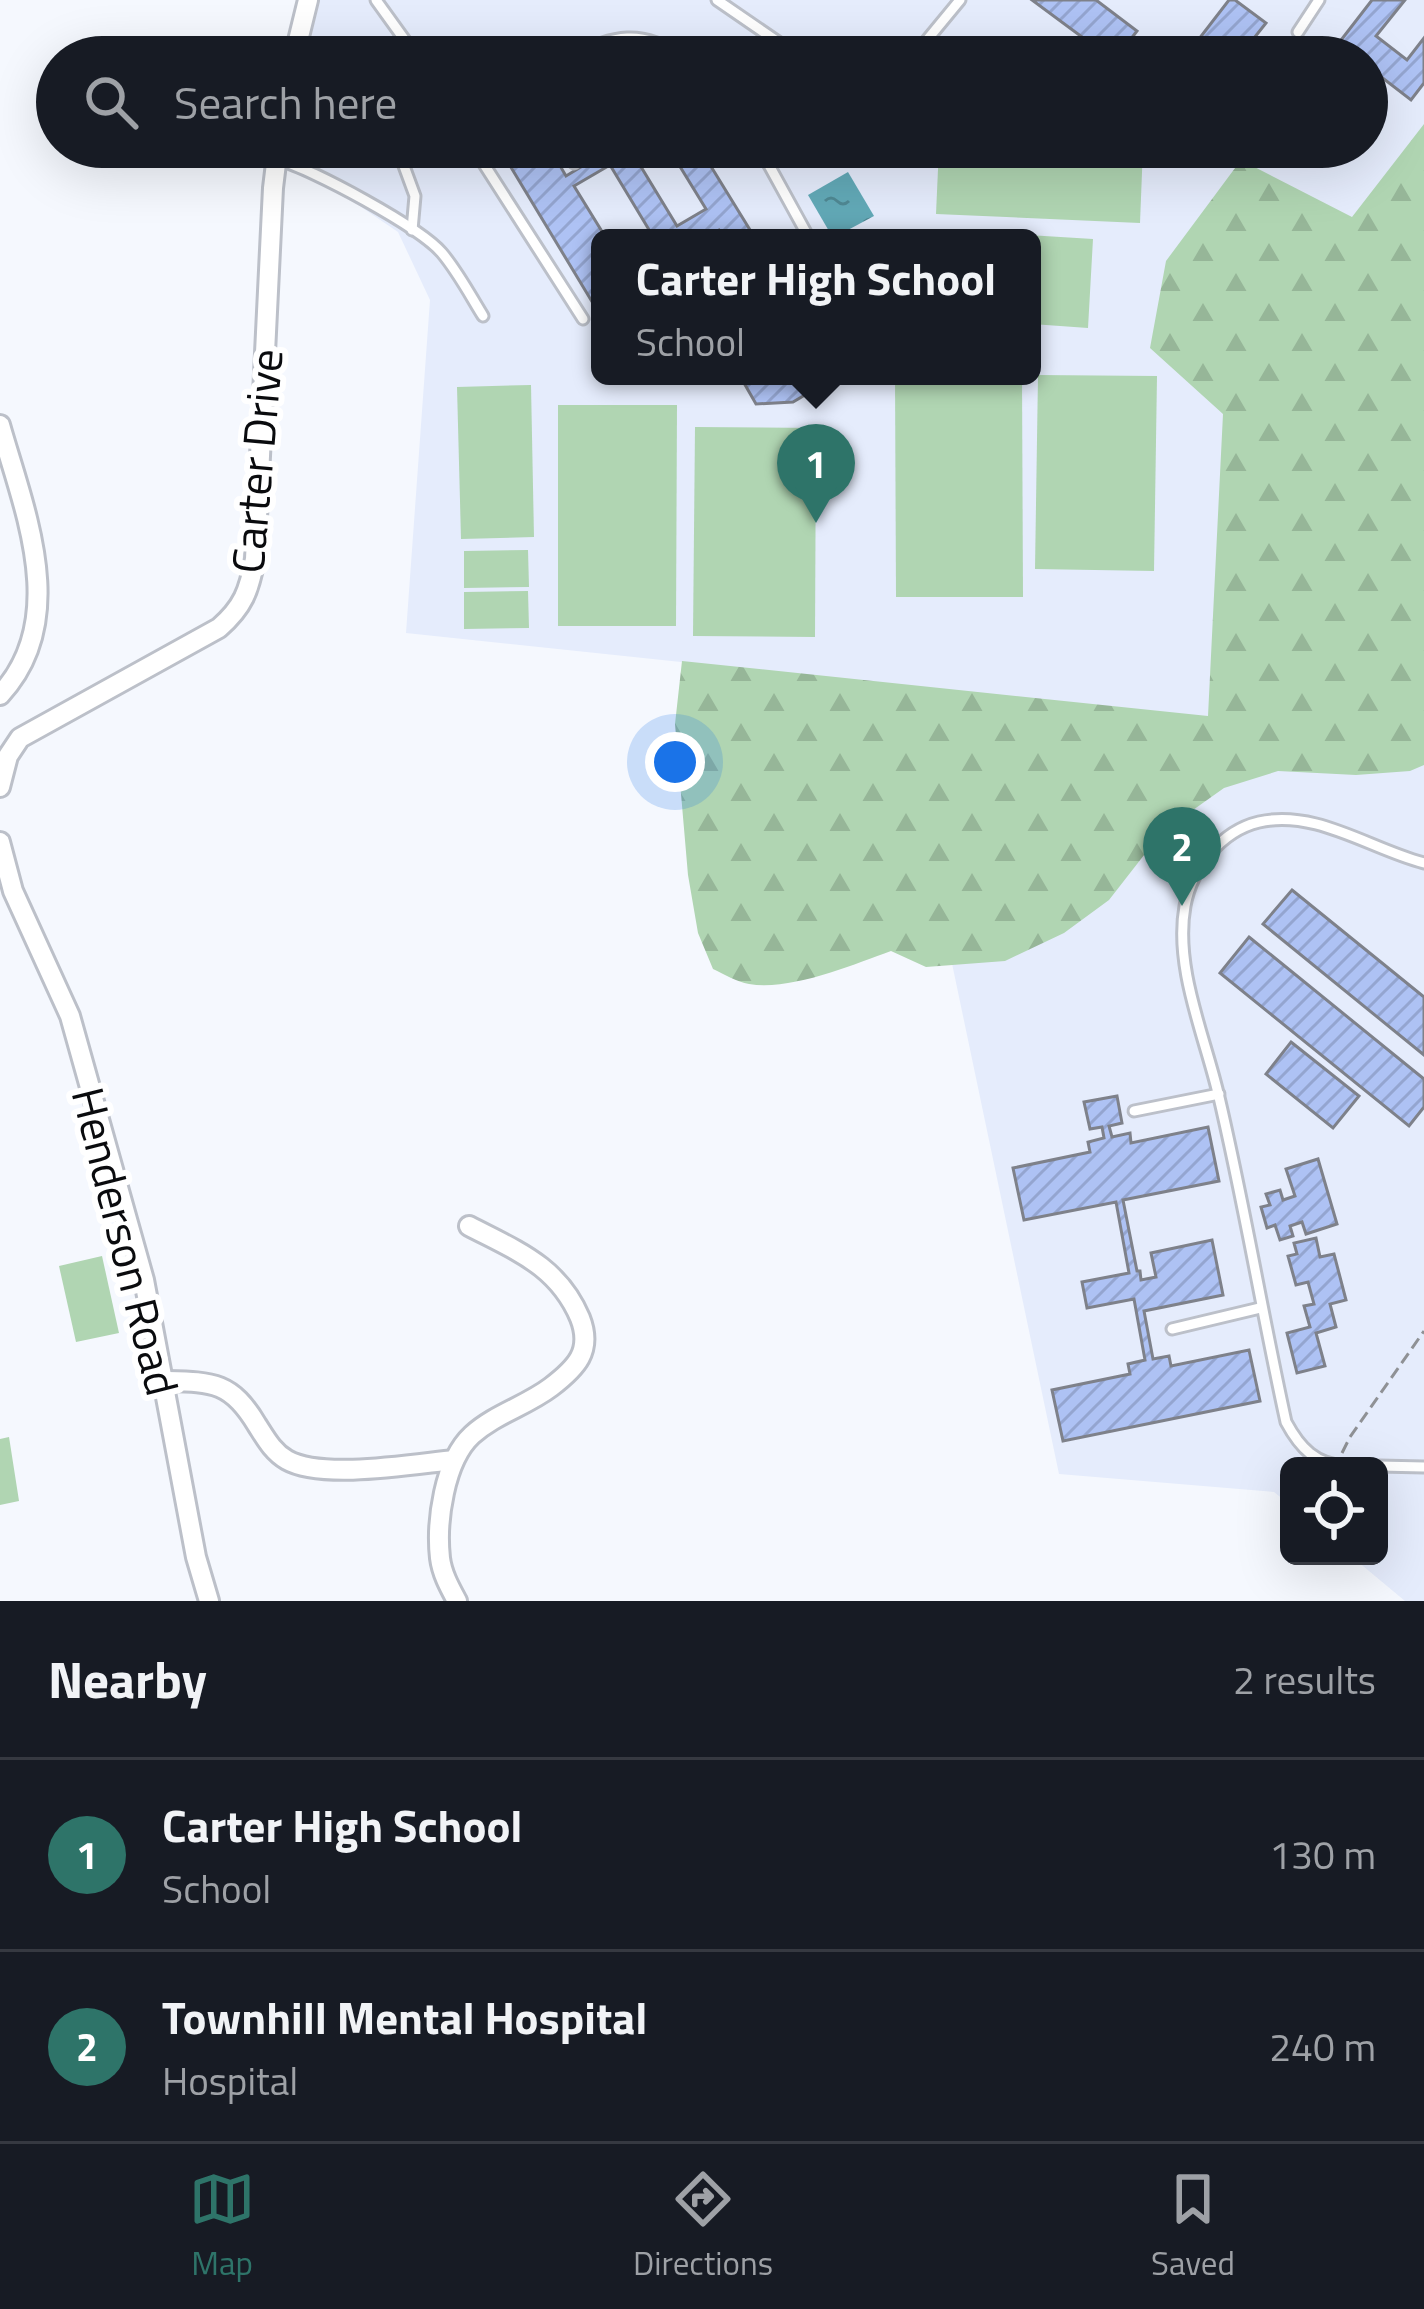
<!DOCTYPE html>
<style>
body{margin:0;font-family:"Titillium Web",sans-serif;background:#242831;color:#f1f3f6}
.controls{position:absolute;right:36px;bottom:36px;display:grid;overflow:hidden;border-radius:18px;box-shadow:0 12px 48px #0002}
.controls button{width:108px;height:108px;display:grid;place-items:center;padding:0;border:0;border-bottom:3px solid #363941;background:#171b24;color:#f1f3f6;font:60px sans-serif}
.you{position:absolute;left:675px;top:762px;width:42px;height:42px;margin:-30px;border:9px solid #fff;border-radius:50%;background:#1a73e8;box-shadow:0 0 0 18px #1a73e833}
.badge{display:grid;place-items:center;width:78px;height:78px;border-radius:50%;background:#2e7469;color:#fff;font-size:39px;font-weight:700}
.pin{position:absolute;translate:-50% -99px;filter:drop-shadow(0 3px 6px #0008)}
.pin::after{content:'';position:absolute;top:63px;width:42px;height:36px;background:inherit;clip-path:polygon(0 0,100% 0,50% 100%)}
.popup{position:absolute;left:591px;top:229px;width:450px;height:156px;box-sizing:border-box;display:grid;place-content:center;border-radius:18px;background:#171b24;filter:drop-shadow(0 3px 9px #0005);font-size:39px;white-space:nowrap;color:#9ea1a6}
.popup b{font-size:45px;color:#f1f3f6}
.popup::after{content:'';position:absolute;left:50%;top:100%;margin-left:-24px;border:24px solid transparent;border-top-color:#171b24}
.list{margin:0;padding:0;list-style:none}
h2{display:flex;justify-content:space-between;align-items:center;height:156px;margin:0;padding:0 48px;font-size:51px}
h2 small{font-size:39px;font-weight:400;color:#9ea1a6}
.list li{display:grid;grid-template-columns:78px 1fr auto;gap:36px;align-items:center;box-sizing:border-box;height:192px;padding:0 48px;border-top:3px solid #363941}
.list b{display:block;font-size:45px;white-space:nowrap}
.list p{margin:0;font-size:39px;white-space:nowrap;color:#9ea1a6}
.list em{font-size:39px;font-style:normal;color:#9ea1a6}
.icon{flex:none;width:66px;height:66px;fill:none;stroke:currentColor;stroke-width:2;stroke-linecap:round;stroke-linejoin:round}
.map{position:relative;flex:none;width:1424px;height:1601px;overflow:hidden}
.search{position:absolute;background:#171b24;box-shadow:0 12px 48px #0002;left:36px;right:36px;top:36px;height:132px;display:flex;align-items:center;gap:30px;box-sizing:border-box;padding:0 42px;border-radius:66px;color:#9ea1a6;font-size:45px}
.sheet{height:540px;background:#171b24}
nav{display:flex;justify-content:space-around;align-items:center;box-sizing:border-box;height:168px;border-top:3px solid #363941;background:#171b24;font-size:33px;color:#9ea1a6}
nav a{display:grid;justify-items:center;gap:6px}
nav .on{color:#2e7469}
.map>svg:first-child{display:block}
</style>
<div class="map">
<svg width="1424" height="1601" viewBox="0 0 1424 1601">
<defs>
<pattern id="forest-firs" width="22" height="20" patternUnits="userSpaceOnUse" patternTransform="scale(3)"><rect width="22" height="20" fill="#b0d5b2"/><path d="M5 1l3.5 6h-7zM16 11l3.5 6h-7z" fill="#96b698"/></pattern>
<pattern id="water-ripples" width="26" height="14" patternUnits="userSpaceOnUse" patternTransform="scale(3)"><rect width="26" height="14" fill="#62a9b7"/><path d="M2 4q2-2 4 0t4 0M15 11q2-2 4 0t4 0" fill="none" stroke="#4f8893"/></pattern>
<pattern id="building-hatch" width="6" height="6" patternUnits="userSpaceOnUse" patternTransform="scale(3)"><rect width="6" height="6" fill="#aec2f4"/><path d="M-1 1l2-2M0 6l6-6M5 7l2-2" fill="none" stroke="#94a5d0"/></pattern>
</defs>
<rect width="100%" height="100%" fill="#f5f8fe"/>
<path fill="#e5ecfc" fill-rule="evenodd" d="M319,0H1424V1601H1405L1351,1556H1379V1466H1289V1504L1274,1492L1059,1474L919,806L929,688L406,633L430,300L398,232L286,156L288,147H1367V57H307ZM600,238H1032V376H600Z"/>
<path fill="url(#forest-firs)" d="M1424,124V765L1410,771L1356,775L1278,771L1224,788L1162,832L1109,900L1064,933L1005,961L926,967L891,951C852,965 791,991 749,984C737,982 724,974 713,969L698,933L688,875L675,724L682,661L1208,716L1223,414L1150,348L1166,261L1241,160L1352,217Z"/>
<g fill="#b0d5b2">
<path d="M939,147H1143L1140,223L936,214Z"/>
<path d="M934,229L1093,239L1088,328L1032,324V238H934Z"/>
<path d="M1038,375L1157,376L1154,571L1035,569Z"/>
<path d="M895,376H1022L1023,597H896Z"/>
<path d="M531,385L534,537L461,539L457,387Z"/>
<path d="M558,405H677L676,626H558Z"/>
<path d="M695,427L816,428L815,637L693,636Z"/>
<path d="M528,550L529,587L464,588V551Z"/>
<path d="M528,591L529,628L464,629V592Z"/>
<path d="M102,1256L119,1333L76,1342L59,1266Z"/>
<path d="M9,1437L19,1501L0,1505V1439Z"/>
</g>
<path fill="url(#water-ripples)" d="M848,172L874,216L833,238L808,195Z"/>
<g fill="url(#building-hatch)" stroke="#7e818a" stroke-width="3">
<path d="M1032,0H1096L1137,31L1117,57H1109Z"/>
<path d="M1229,0H1235L1266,23L1243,52L1234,45L1224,57H1185Z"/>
<path d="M1372,0H1405L1376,36L1407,60L1424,38V83L1411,100L1367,66V57H1355L1338,44Z"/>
<path d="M635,42L644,57H612L611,56Z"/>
<path d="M1295,44L1312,57H1285Z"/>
<path d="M537,147H549L566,176L604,153L600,147H641L632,152L677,226L706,209L668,147H699L755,238H724L719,230L706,238H654L610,165L574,186L606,238H600V301L594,305L509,164Z"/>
<path d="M740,376H837L793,402L756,404Z"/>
<path d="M1292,890L1424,997V1055L1263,924Z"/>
<path d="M1249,937L1424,1079V1107L1409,1126L1220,973Z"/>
<path d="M1291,1042L1359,1096L1333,1128L1266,1074Z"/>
<path d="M1117,1096L1122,1123L1109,1126L1112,1137L1130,1133L1131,1143L1208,1127L1219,1181L1123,1200L1137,1271H1140L1141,1280L1156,1277L1151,1253L1212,1240L1223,1295L1144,1311L1153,1359L1169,1356L1171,1366L1249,1350L1260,1401L1063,1441L1052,1390L1130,1374L1128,1364L1145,1360L1134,1299L1087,1308L1082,1282L1129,1273L1116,1202L1024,1220L1013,1168L1090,1152L1088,1142L1104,1138L1102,1127L1090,1129L1084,1102Z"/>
<path d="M1318,1159L1337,1224L1306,1234L1302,1222L1290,1226L1293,1236L1280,1240L1275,1225L1267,1228L1261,1207L1270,1205L1266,1194L1280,1190L1283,1200L1295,1196L1286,1169Z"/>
<path d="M1316,1238L1320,1257L1334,1254L1346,1300L1330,1304L1336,1327L1316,1333L1325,1366L1297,1373L1287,1333L1310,1327L1304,1306L1314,1304L1308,1282L1296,1285L1288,1256L1297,1254L1294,1243Z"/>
</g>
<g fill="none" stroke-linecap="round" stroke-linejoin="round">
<g stroke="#bcc0c9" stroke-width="15">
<g id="service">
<path d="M376,0L417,57"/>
<path d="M717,0L800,57"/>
<path d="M1298,32L1319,0"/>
<path d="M461,57L496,49L510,57"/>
<path d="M565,57C613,38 637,26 683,57"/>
<path d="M913,57L960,0"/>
<path d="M397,147L415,196L412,230"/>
<path d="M473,147L583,319"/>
<path d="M564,147L574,163"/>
<path d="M759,147L809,238"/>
<path d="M279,160C312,169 420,227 442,253C458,272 470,295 483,316"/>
<path d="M1134,1111L1219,1094"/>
<path d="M1172,1329L1260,1308"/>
<path d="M1346,1466C1316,1465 1300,1448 1286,1422C1262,1313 1244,1202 1218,1093C1204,1034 1174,967 1185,906C1192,868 1221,831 1259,822C1316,809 1370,849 1424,863"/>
<path d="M1379,1466L1424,1467"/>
</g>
</g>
<g stroke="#bcc0c9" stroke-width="24">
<g id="minor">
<path d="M294,57L308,0"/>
<path d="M0,425C24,510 71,619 0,695"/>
<path d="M0,787L8,756L20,738L219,628C243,607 249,591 255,559L273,188L278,147"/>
<path d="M0,842L13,891L70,1016L144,1280L196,1557L209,1601"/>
<path d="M163,1381C212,1382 231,1381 257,1425C266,1439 273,1452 287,1460C322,1480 414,1464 454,1460"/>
<path d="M457,1601C450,1588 442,1574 440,1558C436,1522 444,1461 472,1435C495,1414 526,1406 551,1387C576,1368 593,1351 580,1318C558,1266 517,1251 469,1226"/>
</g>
</g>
<path stroke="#8f9195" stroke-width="3" stroke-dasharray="12 6" stroke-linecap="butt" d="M1342,1453L1350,1437L1424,1331"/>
<use href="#service" stroke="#fff" stroke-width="9"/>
<use href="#minor" stroke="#fff" stroke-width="18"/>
</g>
<g text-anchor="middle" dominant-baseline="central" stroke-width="12" stroke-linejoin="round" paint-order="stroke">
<g font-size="45" fill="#0a0b0e" stroke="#fff">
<text transform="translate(256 461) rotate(-85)">Carter Drive</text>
<text transform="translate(126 1241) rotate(76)">Henderson Road</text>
</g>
</g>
</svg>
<div class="controls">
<button><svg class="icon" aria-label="locate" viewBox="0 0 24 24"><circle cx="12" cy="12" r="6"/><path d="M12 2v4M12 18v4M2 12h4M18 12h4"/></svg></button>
</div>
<div class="you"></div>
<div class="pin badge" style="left:816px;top:523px">1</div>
<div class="popup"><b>Carter High School</b>School</div>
<div class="pin badge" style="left:1182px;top:906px">2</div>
<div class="search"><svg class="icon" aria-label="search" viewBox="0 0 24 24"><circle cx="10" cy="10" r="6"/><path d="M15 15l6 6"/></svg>Search here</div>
</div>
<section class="sheet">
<h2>Nearby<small>2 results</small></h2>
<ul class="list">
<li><span class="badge">1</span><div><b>Carter High School</b><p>School</p></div><em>130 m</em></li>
<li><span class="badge">2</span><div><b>Townhill Mental Hospital</b><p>Hospital</p></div><em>240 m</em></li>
</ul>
</section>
<nav>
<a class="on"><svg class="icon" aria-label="map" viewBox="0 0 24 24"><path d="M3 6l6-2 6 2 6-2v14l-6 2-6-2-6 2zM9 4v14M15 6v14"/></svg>Map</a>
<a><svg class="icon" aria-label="directions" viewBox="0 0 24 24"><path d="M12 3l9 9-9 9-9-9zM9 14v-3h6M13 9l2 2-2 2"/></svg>Directions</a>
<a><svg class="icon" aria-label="saved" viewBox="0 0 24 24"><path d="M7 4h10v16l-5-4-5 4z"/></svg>Saved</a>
</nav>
